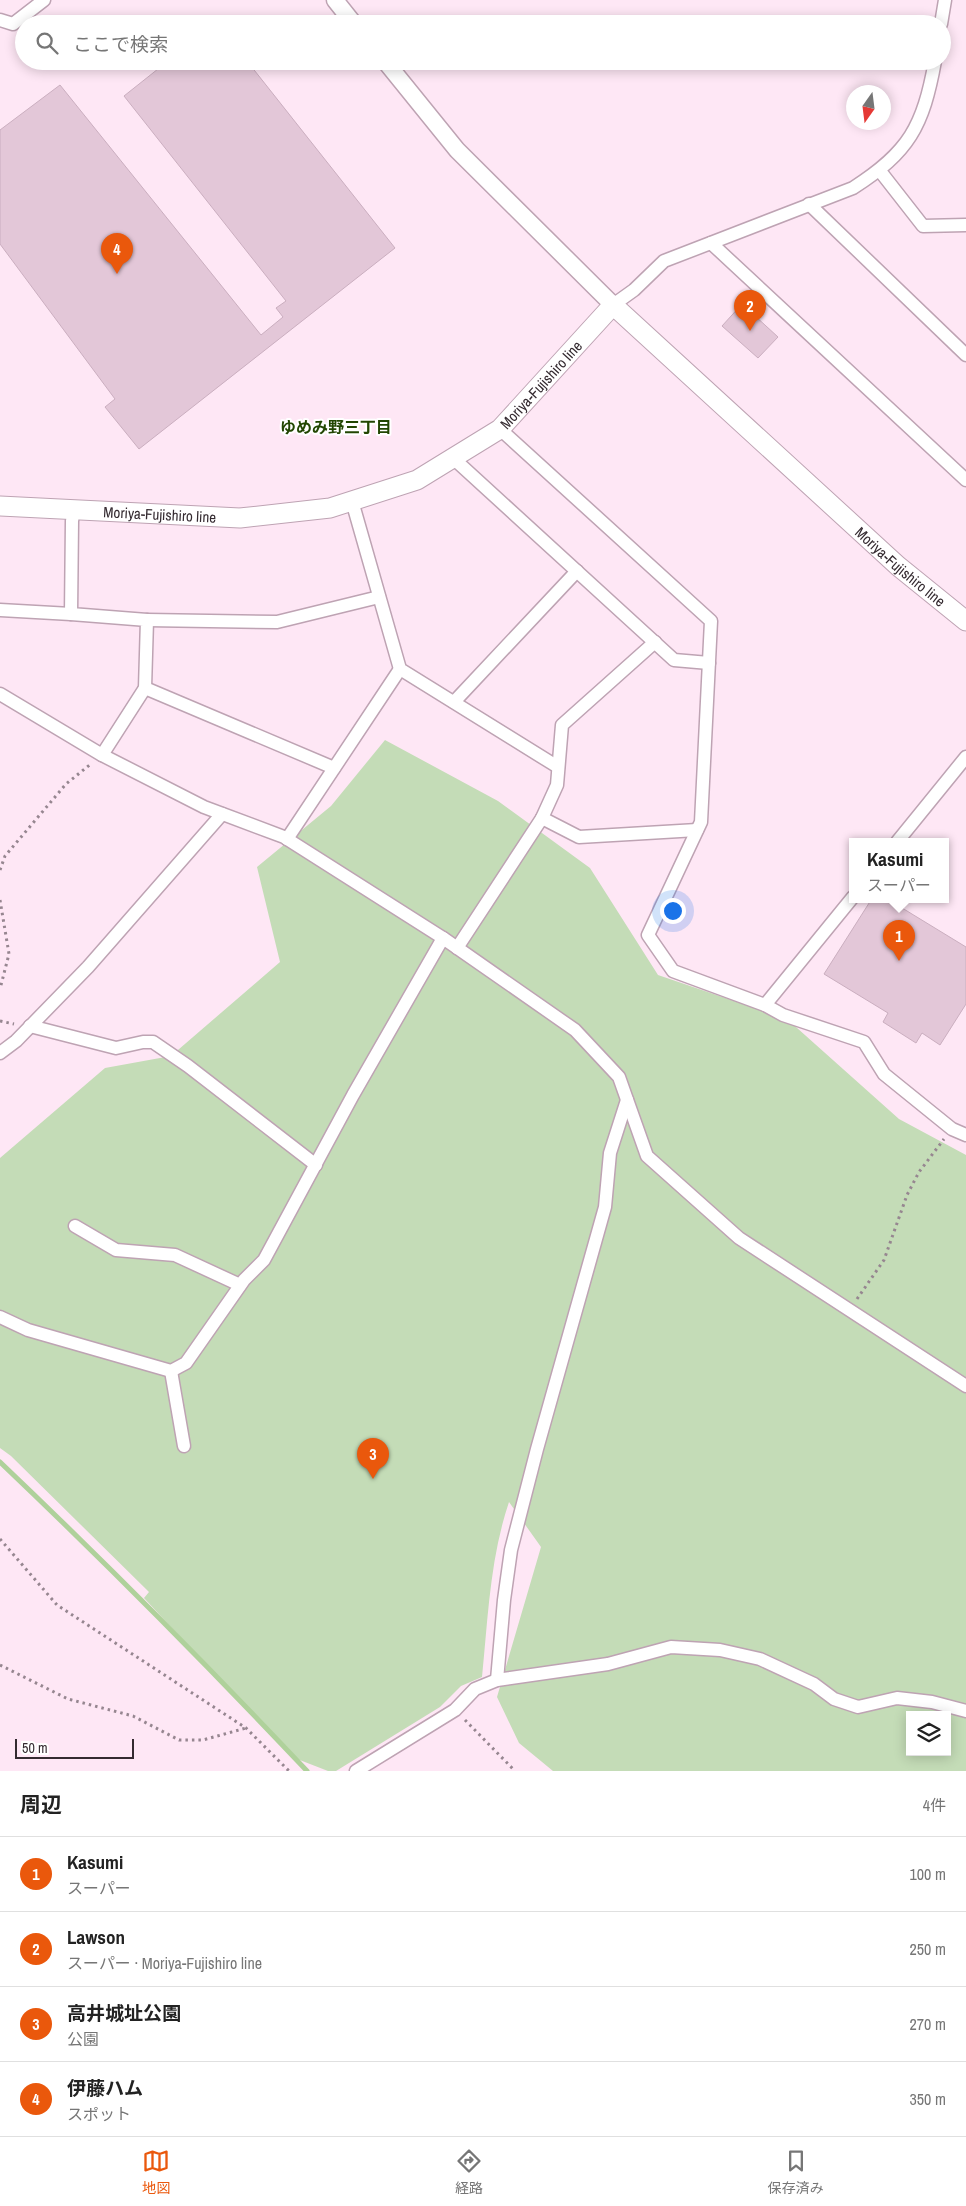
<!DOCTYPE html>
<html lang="ja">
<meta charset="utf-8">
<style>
body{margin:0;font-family:"Archivo Narrow","Noto Sans JP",sans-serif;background:#f2f2f2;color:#222}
.controls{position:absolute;right:15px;bottom:15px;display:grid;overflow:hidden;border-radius:0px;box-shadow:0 2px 12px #0003}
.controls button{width:45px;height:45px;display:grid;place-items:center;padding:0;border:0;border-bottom:1px solid #e0e0e0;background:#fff;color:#222;font:25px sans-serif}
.compass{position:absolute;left:846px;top:85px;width:45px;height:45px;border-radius:50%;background:#fff;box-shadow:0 2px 12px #0003;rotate:194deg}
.scale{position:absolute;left:15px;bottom:12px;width:119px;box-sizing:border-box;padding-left:5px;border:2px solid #342a30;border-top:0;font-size:14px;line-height:18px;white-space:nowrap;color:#342a30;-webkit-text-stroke:4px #fff;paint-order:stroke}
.you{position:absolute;left:672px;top:910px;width:18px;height:18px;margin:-12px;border:4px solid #fff;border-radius:50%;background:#1a73e8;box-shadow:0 0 0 8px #1a73e833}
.badge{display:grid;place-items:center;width:32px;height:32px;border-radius:50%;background:#ea580c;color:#fff;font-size:16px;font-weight:700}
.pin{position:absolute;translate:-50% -41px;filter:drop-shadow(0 1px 2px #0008)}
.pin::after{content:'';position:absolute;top:26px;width:18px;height:15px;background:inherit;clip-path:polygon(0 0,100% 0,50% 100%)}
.popup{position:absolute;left:849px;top:838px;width:100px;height:65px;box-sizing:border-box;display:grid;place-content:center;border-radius:0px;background:#fff;filter:drop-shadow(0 1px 4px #0005);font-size:16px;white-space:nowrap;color:#767676}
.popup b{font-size:19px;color:#222}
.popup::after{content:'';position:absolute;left:50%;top:100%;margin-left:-10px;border:10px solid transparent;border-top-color:#fff}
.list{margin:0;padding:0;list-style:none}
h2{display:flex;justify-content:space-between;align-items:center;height:65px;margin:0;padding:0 20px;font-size:21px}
h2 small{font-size:16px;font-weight:400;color:#767676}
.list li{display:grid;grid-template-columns:32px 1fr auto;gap:15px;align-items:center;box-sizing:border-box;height:75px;padding:0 20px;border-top:1px solid #e0e0e0}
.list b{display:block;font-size:19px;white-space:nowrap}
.list p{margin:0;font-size:16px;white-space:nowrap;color:#767676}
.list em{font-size:16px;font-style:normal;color:#767676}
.icon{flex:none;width:28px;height:28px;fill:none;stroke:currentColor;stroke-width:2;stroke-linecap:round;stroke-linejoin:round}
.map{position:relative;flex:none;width:966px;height:1771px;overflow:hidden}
.search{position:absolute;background:#fff;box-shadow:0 2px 12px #0003;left:15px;right:15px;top:15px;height:55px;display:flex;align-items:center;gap:12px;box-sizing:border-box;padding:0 18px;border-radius:28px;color:#767676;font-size:19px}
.sheet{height:365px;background:#fff}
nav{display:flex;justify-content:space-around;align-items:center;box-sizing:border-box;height:70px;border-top:1px solid #e0e0e0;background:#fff;font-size:14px;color:#767676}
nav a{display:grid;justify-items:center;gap:2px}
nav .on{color:#ea580c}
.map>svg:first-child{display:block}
</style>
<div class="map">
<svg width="966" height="1771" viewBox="0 0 966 1771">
<rect width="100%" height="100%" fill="#fee7f5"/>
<path fill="#c4dcb7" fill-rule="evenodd" d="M385,740L498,801L590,868L658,975L787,1019L899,1119L966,1155V1771H553L519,1743L497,1697L541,1547L509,1502C490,1558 488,1618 482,1677L461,1686L440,1707L336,1771H328L292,1757L144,1598L149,1592L11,1456L0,1448V1158L105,1068L171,1056L280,962L257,867L331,806ZM910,1715H947V1752H910Z"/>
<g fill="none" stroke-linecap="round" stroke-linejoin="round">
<path stroke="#afd19b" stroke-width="5" d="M0,1462C105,1562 207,1665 307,1771"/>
</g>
<g fill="#e3c7d8" stroke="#caaebf">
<path d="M168,61H247L395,248L139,449L105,407L115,399L0,244V130L60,85L261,335L283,317L276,308L286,301L124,96Z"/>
<path d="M742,304L778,337L758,358L722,326Z"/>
<path d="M871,900H889L966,947V1004L940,1045L922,1033L916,1043L883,1022L888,1013L824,974Z"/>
</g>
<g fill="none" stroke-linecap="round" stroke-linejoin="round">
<g stroke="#bea3b3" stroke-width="15">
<g id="minor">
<path d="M0,20L13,24L44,0"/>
<path d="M941,24L945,0"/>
<path d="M880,171L923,226L966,225"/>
<path d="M809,204L966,355"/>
<path d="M711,243L966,480"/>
<path d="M613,305L634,290L664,261L853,188C909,152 923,127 935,61"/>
<path d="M500,429L711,621L701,822L648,935L673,971L765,1005L783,1015L864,1042L884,1074L952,1129L966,1135"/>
<path d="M453,458L674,660L709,663"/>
<path d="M352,501L400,669L558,767"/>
<path d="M74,510L72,521L71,614L147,620L145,688L102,755"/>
<path d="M0,610L71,614"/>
<path d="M147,620L277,622L379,597"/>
<path d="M145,688L334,768"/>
<path d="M0,694L102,755L204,807L284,837L443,938L575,1030L619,1077L647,1156L739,1238L966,1386"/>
<path d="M454,702L577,571"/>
<path d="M542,818L579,837L697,830"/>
<path d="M287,839L400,669"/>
<path d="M897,842L966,757"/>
<path d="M457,948L542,818L557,785L562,725L655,642"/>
<path d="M765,1005L853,897"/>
<path d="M30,1026L116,1048L143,1042H153L188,1066L316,1165"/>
<path d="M0,1053L16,1041L88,967L222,814"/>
<path d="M75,1226L116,1250L175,1255L240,1285"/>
<path d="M0,1317L28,1330L171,1371L186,1363L244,1280L264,1260L353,1095L443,938"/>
<path d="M171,1371L184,1446"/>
<path d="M497,1680L504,1600L511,1550L537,1449L605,1207L610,1153L627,1100"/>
<path d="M356,1771L455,1710L475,1689L497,1680L608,1664L671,1647L720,1650L760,1659L814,1684L834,1699L858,1707L897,1698L932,1702L966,1711"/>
</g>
</g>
<g stroke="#bea3b3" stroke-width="19">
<g id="tertiary">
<path d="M335,0L354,24"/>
<path d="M385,61L457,150L613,305"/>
</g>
</g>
<g stroke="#bea3b3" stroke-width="21">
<g id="secondary">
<path id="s1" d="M0,506L240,518L330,508L417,480L500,429L613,305L898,566L966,621"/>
</g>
</g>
<g stroke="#968690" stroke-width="3" stroke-dasharray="2.5 4" stroke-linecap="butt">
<path d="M0,870L5,856L66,784L92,763"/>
<path d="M0,900L9,954L0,989"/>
<path d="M0,1021L14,1024"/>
<path d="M857,1299L884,1260L907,1195L919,1172L944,1139"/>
<path d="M0,1539L57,1605L246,1728L289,1771"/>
<path d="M0,1665L68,1699L133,1716L179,1740H203L246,1728"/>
<path d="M465,1720L515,1771"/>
</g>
<use href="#minor" stroke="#fff" stroke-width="12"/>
<use href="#tertiary" stroke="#fff" stroke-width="16"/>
<use href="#secondary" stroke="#fff" stroke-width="19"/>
</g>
<g text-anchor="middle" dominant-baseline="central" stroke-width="4" stroke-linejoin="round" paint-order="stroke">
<g font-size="15" fill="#342a30" stroke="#fff">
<text stroke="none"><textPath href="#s1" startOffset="580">Moriya-Fujishiro line</textPath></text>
<text stroke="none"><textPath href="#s1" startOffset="160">Moriya-Fujishiro line</textPath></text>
<text stroke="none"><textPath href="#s1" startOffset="1076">Moriya-Fujishiro line</textPath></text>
</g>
<g font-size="16" font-weight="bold" fill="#224602" stroke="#fff">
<text x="336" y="427">ゆめみ野三丁目</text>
</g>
</g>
</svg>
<div class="controls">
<button><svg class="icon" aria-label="layers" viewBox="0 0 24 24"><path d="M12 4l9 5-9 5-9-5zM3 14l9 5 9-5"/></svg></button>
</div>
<svg class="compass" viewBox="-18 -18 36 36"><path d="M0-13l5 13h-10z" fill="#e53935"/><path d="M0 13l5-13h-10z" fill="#767676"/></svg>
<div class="scale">50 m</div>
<div class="you"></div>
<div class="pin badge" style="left:899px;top:961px">1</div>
<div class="popup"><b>Kasumi</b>スーパー</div>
<div class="pin badge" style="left:750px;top:331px">2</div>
<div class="pin badge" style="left:373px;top:1479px">3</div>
<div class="pin badge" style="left:117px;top:274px">4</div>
<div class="search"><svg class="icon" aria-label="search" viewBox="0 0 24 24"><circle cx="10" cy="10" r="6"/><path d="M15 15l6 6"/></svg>ここで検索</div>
</div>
<section class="sheet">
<h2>周辺<small>4件</small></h2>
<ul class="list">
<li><span class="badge">1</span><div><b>Kasumi</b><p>スーパー</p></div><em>100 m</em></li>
<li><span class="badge">2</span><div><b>Lawson</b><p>スーパー · Moriya-Fujishiro line</p></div><em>250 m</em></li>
<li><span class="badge">3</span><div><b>高井城址公園</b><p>公園</p></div><em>270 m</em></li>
<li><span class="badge">4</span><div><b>伊藤ハム</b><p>スポット</p></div><em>350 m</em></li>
</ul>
</section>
<nav>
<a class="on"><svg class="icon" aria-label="map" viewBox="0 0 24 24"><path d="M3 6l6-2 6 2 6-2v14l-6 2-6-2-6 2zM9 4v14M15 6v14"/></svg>地図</a>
<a><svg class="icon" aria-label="directions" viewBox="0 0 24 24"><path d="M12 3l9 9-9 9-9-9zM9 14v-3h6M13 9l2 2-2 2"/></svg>経路</a>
<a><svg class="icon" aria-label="saved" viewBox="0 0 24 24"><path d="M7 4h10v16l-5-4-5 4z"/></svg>保存済み</a>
</nav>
